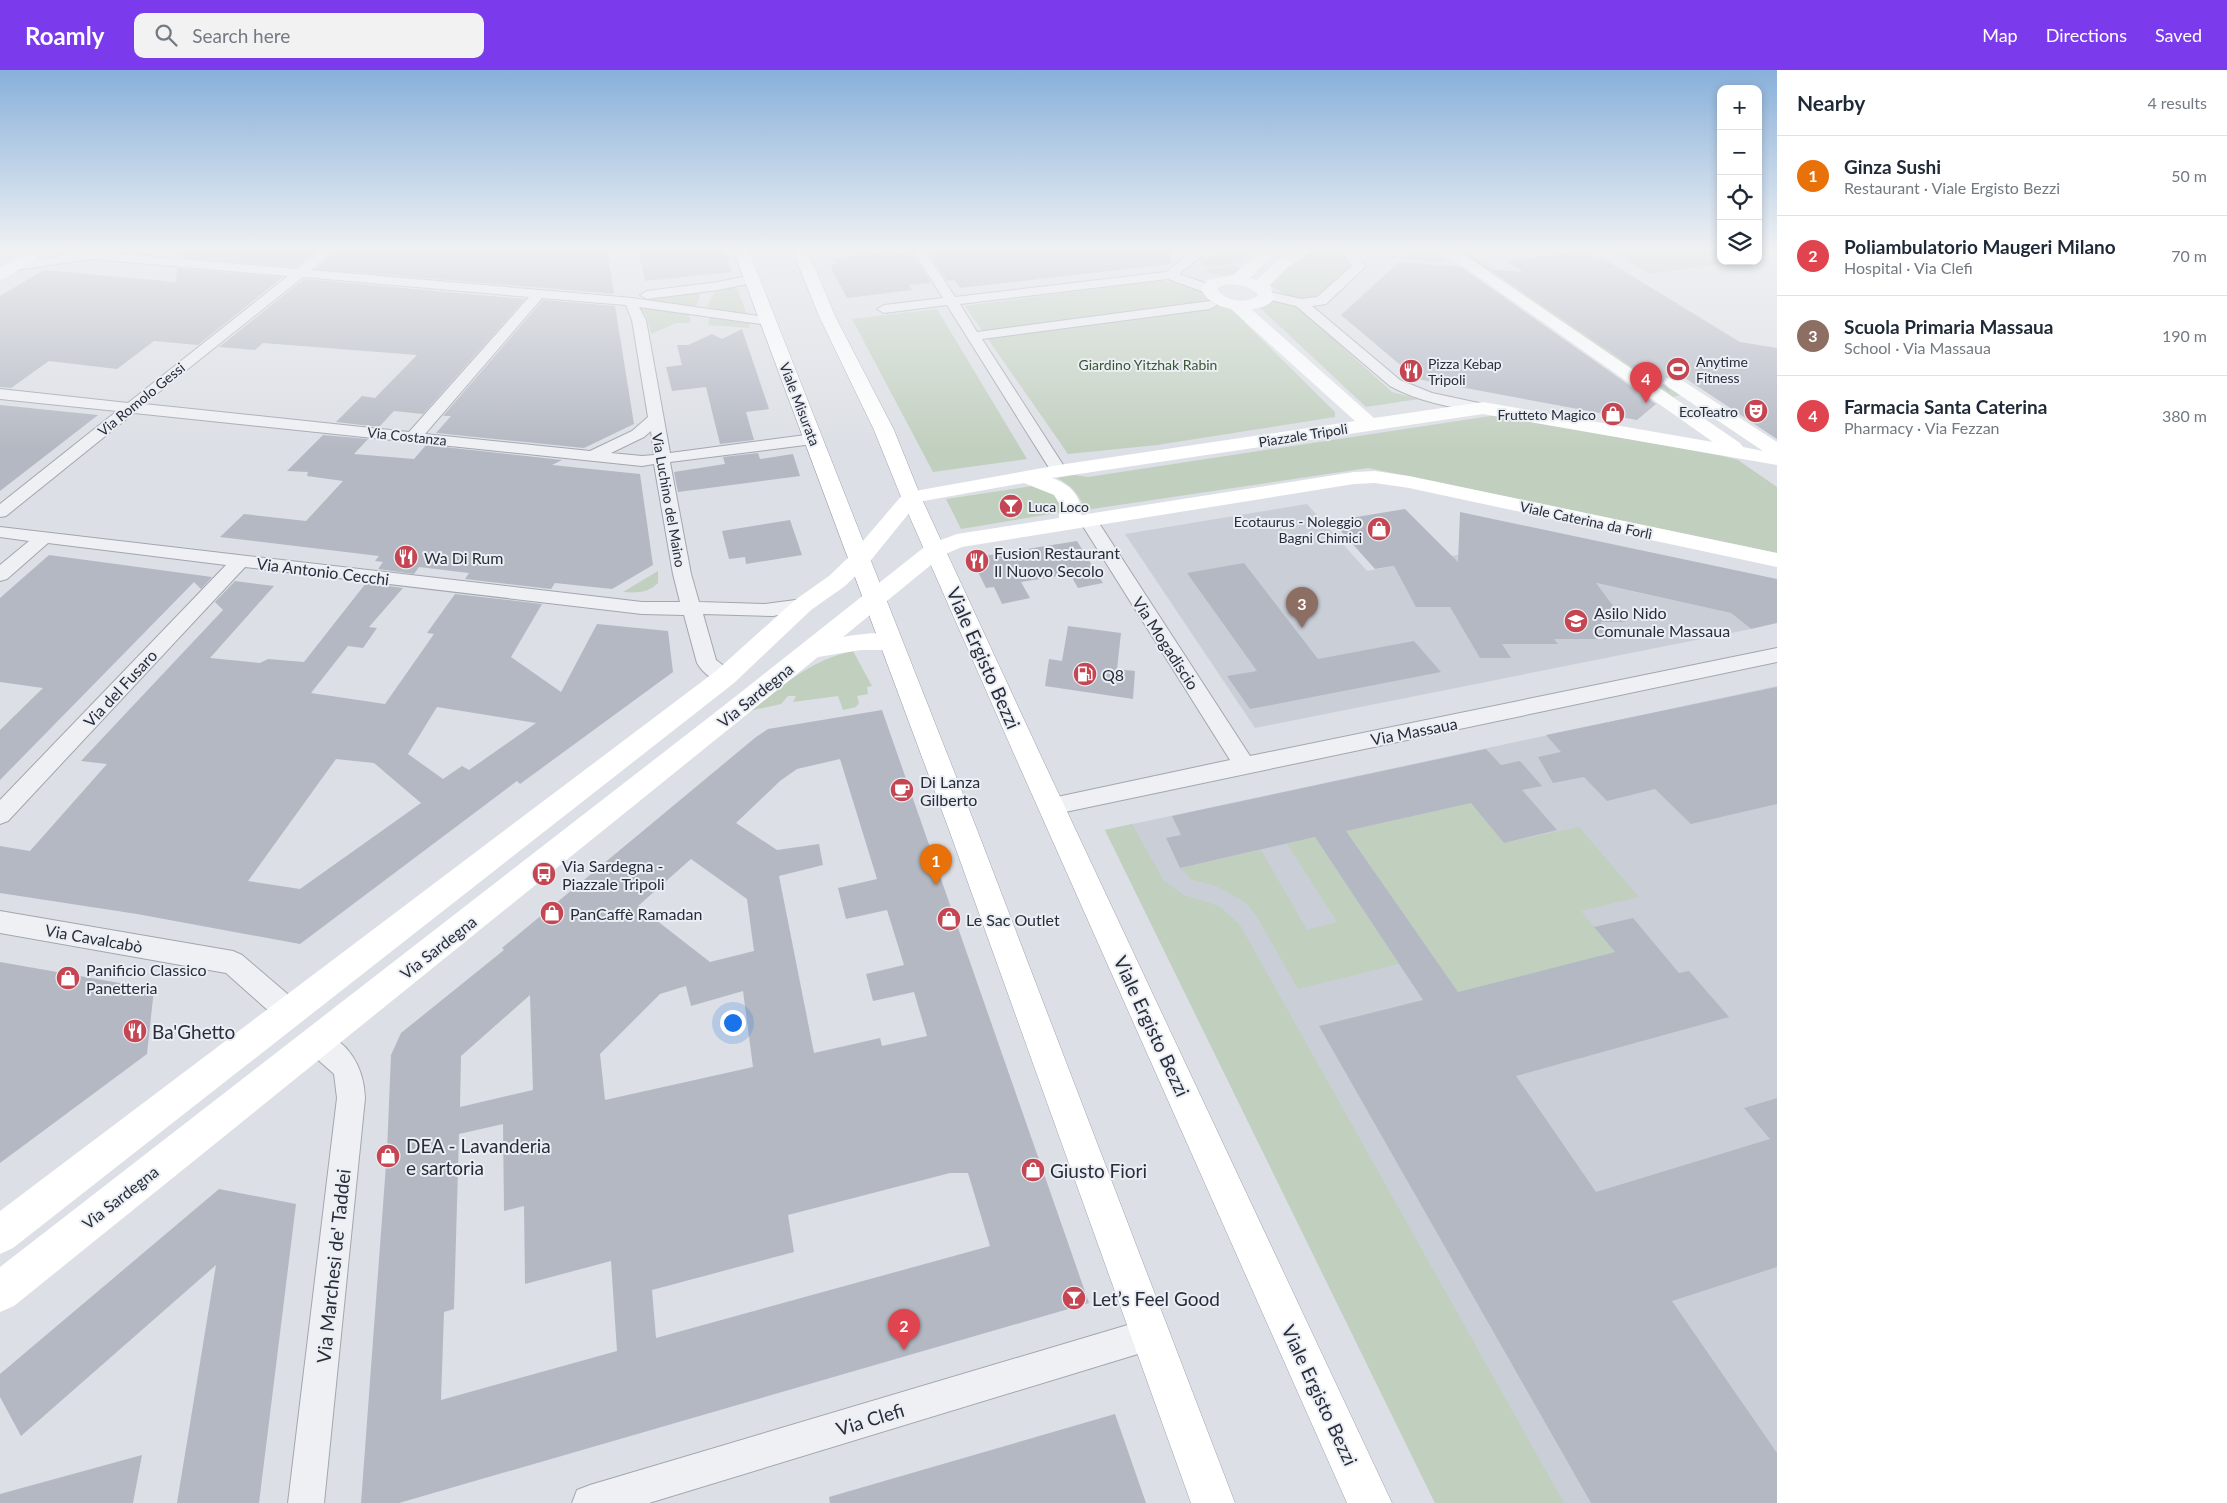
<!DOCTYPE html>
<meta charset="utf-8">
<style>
body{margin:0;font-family:Lato,sans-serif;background:#f2f2f3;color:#1f2937}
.controls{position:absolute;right:15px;top:15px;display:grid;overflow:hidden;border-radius:10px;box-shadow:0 2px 8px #0003}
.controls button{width:45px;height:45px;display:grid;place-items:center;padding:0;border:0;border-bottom:1px solid #e0e1e3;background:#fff;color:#1f2937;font:25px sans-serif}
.you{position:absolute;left:732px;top:952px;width:18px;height:18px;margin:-12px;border:4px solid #fff;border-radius:50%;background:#1a73e8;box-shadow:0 0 0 8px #1a73e833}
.badge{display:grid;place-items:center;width:32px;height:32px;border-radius:50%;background:#7c3aed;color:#fff;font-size:16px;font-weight:700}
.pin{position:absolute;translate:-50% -41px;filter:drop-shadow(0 1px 2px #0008)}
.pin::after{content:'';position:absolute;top:26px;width:18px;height:15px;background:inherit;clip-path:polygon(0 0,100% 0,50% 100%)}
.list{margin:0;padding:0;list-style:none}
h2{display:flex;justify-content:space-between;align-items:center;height:65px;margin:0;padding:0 20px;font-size:21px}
h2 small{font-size:16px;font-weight:400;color:#747a83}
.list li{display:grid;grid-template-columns:32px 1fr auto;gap:15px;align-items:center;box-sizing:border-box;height:80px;padding:0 20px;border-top:1px solid #e0e1e3}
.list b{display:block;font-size:19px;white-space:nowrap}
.list p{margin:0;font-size:16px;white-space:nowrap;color:#747a83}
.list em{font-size:16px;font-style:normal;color:#747a83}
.icon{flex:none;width:28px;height:28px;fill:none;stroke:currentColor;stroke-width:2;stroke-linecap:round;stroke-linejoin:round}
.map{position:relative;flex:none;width:1777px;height:1433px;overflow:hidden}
header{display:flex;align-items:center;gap:30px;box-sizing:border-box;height:70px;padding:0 25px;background:#7c3aed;color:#fff}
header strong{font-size:24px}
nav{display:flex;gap:28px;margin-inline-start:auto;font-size:18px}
.search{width:350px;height:45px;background:#f2f2f3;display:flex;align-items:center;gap:12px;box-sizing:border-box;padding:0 18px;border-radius:10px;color:#747a83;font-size:19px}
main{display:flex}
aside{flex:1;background:#fff}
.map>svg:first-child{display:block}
</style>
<header>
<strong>Roamly</strong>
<div class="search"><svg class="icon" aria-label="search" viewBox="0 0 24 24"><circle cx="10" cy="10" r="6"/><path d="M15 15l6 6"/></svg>Search here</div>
<nav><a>Map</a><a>Directions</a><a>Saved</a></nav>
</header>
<main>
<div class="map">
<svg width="1777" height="1433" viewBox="0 0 1777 1433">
<rect width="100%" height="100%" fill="#dcdfe5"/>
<g fill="#caced7">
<path d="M1307,434L1367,501L1463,484L1731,543L1751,559L1255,658L1125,464Z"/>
<path d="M1777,616V1433H1435L1105,760Z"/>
</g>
<g fill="#c1cfbe">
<path d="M1222,179H1256L1239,193L1207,197L1200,194Z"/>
<path d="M1314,179C1337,179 1341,174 1353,196L1314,228L1300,229L1288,226L1269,215L1276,205Z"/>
<path d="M1360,179H1429L1447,192L1378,187L1375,186L1409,185L1404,180Z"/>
<path d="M1455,179H1462L1680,325L1673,327Z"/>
<path d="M1608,179H1721V191H1743L1650,204Z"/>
<path d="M1234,196L1245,199C1230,207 1220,208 1205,200Z"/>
<path d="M1155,211C1189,210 1221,227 1246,249L1244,252L1335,342V347L1157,375L1068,384L965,236Z"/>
<path d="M736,215L747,245L707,237L714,223Z"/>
<path d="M701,221L696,237L643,230L653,227Z"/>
<path d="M1275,230L1296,235L1392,322L1419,329L1366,337L1260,238Z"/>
<path d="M640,237L688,242L691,253H676L651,264L646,244L639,241Z"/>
<path d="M937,239L1027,389L933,402L852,249Z"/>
<path d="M710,245L749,252L750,258L708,255Z"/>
<path d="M1497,345L1722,386L1738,390L1777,417V483L1368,398L1085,440C1079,424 1073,417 1057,408L1074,405L1088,407Z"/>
<path d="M1039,415L1061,425L1063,442L961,459L946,429Z"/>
<path d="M658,501V513C648,523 637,523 623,522Z"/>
<path d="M853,581L872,616L867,617L868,624L857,626L859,633L856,637L843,640L838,626L793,632L796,626H788L781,634L749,641C783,616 810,590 853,581Z"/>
<path d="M1471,733L1504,773L1579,757L1639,827L1581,841L1615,882L1458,922L1346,761Z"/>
<path d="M1132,754L1164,811L1184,825L1219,836L1240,855L1564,1433H1435L1105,760Z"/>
<path d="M1315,767L1399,894L1298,919L1256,845L1245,832L1216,816L1192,810L1180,798L1261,780L1307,860L1337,852L1287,774Z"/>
</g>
<g fill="#b4b8c2" fill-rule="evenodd">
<path d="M177,179H319L296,197L177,187Z"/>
<path d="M338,179H607L614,224L316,199Z"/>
<path d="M638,179H724L732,202L645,211Z"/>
<path d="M950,179H1170L1171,194L960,218L954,210L947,211L928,182Z"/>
<path d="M1586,181L1597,188L1601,187L1740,272L1777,278V369L1685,308L1674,306L1666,308L1663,313L1670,321L1669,322L1489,199L1523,202L1507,191Z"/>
<path d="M885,183L887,186L912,183L931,213L909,215L912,220L847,228L832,200L831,195L836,194L833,188Z"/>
<path d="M1399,192L1461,197L1656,334L1637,350L1417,309L1341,245Z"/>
<path d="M177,198L283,207L198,275L154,271L117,299L49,291L11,318L0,317V226L44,200L176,212Z"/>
<path d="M304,209L525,229L423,344L394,341L379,357L336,352L362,326L375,328L417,285L263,273L255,280L219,277Z"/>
<path d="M543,230L615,236L634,354L584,378L436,363L451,346H443Z"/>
<path d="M742,259L769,339L746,342L754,370L720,374L706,317L672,321L666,297L682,295L677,275H688L712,264L722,269Z"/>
<path d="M0,335L98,345L0,421Z"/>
<path d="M323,365L368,369L354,384L414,389L426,375L562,390L552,395L640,404L653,495L612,519L555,513L551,519L465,509L469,503L419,497L414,504L378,499L383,492L375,491L379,486L220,467L244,444L306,451L343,411L307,406L308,402L287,401Z"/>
<path d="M758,383L760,389L793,384L800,406L678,422L674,402L725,394L723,387Z"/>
<path d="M1405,439L1458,492L1460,442L1777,509V553L1751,559L1731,543L1596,513L1625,552H1600L1614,569H1554L1558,574H1502L1511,588H1480L1450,537H1416L1394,496L1375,499L1332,451Z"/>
<path d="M790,450L802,485L746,494L745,487L729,489L722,461Z"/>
<path d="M1077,471L1103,513L1078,518L1070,504L1021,512L1030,528L1002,534L994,517L986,518L971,488Z"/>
<path d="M49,485L212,507L201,519L194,512L0,710V660L43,618L0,612V528Z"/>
<path d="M1244,493L1318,589L1414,571L1441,602L1250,639L1227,606L1257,601L1187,503Z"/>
<path d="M235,511L274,516L210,588L260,593L268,589L304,592L366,513L403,518L369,557L377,558L363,578L348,576L311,623L385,634L434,564L427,563L455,524L542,534L511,587L561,622L597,554L668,561L673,602L520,714L517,711L300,874L137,844L0,823V776L30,781L107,694L81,691L223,540L215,532ZM437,637L536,653L469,700L462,696L443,709L408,684ZM336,689L374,693L421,733L300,819L248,811Z"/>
<path d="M1068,556L1121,563L1117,599L1135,601L1133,629L1045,616L1049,589L1062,591Z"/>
<path d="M1777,617V734L1691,754L1655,719L1607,731L1584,707L1553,713L1538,687L1561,682L1546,665Z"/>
<path d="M882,640L1089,1233L399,1433H361L387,1081L391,985L401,963L504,880L502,878L756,667L768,659ZM840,689L877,809L838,818L846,849L887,840L904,895L866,904L873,931L914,922L927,966L882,976L880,968L814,983L779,806L823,795L819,774L777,780L736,753L780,711L797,699ZM691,789L747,829L754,881L710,892L638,836ZM686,916L691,936L743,921L753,997L605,1030L600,984L660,924ZM530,925L533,1020L460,1037L461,986ZM503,1054L504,1141L524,1136L525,1214L611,1191L617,1281L441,1330L444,1242L454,1239L459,1064ZM950,1103H968L990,1176L656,1268L652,1220L794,1182L788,1145Z"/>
<path d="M1486,679L1501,695L1520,691L1542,716L1522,720L1557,760L1504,773L1471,733L1346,761L1458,922L1615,882L1594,857L1633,848L1679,903L1689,901L1729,947L1516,1006L1596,1122L1770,1069L1744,1038L1777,1028V1197L1672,1231L1777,1383V1433H1591L1319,956L1423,930L1315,767L1180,798L1166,768L1181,765L1172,746Z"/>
<path d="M0,892L154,919L147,984L0,1093Z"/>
<path d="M219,1119L296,1134L259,1433H177L216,1195L21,1366L0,1327V1304Z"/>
<path d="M1115,1344L1146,1433H830L829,1427Z"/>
<path d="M142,1385L133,1433H0V1424Z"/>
</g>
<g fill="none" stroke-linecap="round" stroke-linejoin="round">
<g stroke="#a2a6af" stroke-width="2">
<g id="street">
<path d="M322,179H336L311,200L632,228L773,248L775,251L773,254L768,255L639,237L646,250L670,383L813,364L819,366L821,369L819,372L813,374L670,392L691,504L699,532L765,534L803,529L810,531L813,535L810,539L773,546L703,544L716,590L732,602L735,607L732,612C719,616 704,605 697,593L684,545L642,544L245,497L8,751L0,754V730L226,495L48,473L7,509L0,511V495L29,471L0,467V457L642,532H680L673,504L654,394L642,396L134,343L6,446L0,447V434L117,341L0,329V319L128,333L288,206L91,189L16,200L12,199L10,196L12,193L91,181L297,199ZM303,207L529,227L409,362L144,334ZM542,228L626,235L632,250L648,347L632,361L590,381L425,364ZM651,361L654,385L642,386L611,383L644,367Z"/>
<path d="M912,179H924L955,227L1166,202L1196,179H1210L1179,204L1214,216L1216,219L1214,222H1204L1168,209L960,234L977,262L1210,231L1217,235L1210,239L982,269L1067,401L1065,405H1053L1051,401L947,235L884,243L877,239L884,235L943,228Z"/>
<path d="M1337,179H1354L1365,197L1326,234L1312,236L1400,310L1432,323L1488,335L1491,338L1488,341L1483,343C1451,337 1419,332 1390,316L1296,236L1262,228L1260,225L1267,221L1301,229L1317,227L1352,196L1344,184Z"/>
<path d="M752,205L757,206L758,209L757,212L718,220L647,229L640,225L647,221L718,212Z"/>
<path d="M1088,445L1094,446L1097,450L1250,686L1777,578V592L1051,745L1043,742L1040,736L1043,730L1230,690L1079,450L1082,446Z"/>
<path d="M0,841L233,881L242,885L298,933L302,942L298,951L289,954L280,951L226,903L0,863Z"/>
<path d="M318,959C348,971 364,996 365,1028L324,1433H288L337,1028L334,1004L308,981L304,972L308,963Z"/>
<path d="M1151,1248L1163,1252L1167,1264L1163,1276L1151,1280L649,1433H572L577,1420L590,1415Z"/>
</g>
</g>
<g stroke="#9ca3b0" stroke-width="1">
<g id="primary">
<path d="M733,179H748L976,757L1235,1433H1191L948,757Z"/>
<path d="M792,179H807L835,246L894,360L921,427L1040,684L1392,1433H1347L1014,684L901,427L874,360L819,246Z"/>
</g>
</g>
<use href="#street" fill="#eef0f4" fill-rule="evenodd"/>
<g fill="#fff" fill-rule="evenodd">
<path d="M33,179H51L6,208L0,210V198Z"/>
<path d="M1263,179H1280L1250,208L1257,210L1276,192L1296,179H1315L1287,198L1270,215L1274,228C1269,236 1260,238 1251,239L1374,348L1483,332L1713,372L1439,179H1456L1740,373L1743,377L1763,381L1668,317L1665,313L1668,309L1674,308L1680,309L1777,372V395L1483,344L1052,408C1069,414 1082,425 1081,445L1354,402L1375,401L1409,406L1777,483V497L1409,418L1375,413L1354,414L962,477L943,485L843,567C861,564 881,561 899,566L902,572L899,578L890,580H861L818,587L14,1236L0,1242V1197L726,634L927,475L957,464L1059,448V433L1054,425L1024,413L918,432L867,495L845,516L811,540L734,613L13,1178L0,1184V1141L716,601L795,530L829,506L851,485L904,423L1059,395L1355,351L1231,239C1217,236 1208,232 1201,219L1208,210L1233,205ZM1230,214L1246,216L1257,223L1258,226C1246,234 1225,232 1217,219L1220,216Z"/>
</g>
<use href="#primary" fill="#fff" fill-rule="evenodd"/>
</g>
<linearGradient id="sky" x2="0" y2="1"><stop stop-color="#88b0da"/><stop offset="0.47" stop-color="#eff1f3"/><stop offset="1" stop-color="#eff1f3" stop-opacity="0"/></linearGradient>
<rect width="1777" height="380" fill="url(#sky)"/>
<defs>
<g id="stadium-disc" transform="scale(1.25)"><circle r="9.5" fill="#c54652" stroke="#ebeef3"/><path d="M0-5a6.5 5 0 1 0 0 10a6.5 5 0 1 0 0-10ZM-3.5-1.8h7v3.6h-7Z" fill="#fff"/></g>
<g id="restaurant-disc" transform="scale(1.25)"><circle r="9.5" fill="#c54652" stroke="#ebeef3"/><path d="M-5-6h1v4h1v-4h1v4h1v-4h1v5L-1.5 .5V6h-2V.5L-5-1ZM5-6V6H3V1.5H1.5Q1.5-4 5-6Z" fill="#fff"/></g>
<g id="theatre-disc" transform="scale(1.25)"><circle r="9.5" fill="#c54652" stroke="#ebeef3"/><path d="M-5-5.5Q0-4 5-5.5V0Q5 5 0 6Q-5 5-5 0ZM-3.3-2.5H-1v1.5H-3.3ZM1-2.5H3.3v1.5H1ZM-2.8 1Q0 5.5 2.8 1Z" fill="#fff"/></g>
<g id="shop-disc" transform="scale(1.25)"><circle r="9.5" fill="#c54652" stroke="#ebeef3"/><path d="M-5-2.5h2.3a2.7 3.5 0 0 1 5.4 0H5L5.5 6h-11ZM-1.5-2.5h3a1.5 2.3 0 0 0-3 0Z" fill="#fff"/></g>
<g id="bar-disc" transform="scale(1.25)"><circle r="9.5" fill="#c54652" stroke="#ebeef3"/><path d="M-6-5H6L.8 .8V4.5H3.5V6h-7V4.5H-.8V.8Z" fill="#fff"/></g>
<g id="school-disc" transform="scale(1.25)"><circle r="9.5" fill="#c54652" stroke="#ebeef3"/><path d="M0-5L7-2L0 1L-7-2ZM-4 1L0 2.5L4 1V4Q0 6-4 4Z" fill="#fff"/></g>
<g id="fuel-disc" transform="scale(1.25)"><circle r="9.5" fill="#c54652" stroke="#ebeef3"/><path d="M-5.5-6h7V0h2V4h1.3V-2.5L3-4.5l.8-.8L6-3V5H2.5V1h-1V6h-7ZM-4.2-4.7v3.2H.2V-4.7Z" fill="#fff"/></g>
<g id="cafe-disc" transform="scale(1.25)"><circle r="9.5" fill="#c54652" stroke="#ebeef3"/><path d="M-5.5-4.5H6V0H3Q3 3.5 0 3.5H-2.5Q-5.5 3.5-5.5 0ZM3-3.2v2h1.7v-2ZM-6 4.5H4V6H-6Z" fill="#fff"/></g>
<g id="bus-disc" transform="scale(1.25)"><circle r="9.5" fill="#c54652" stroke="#ebeef3"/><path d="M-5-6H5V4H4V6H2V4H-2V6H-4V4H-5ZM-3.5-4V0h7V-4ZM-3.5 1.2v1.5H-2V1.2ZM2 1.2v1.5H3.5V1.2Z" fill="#fff"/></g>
</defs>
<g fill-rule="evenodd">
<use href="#stadium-disc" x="1678" y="299"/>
<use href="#restaurant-disc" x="1411" y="301"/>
<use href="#theatre-disc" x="1756" y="341"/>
<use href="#shop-disc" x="1613" y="344"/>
<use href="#bar-disc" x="1011" y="436"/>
<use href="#shop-disc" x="1379" y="459"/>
<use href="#restaurant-disc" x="406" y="487"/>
<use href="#restaurant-disc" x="977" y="491"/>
<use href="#school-disc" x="1576" y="551"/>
<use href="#fuel-disc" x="1085" y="604"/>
<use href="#cafe-disc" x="902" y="720"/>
<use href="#bus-disc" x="544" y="804"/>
<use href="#shop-disc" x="552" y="843"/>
<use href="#shop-disc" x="949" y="849"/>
<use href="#shop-disc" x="68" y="908"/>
<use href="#restaurant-disc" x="135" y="961"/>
<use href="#shop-disc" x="388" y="1086"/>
<use href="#shop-disc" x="1033" y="1100"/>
<use href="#bar-disc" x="1074" y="1228"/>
</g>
<g text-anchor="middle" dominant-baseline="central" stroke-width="4" stroke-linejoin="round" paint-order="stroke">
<g font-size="14" fill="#272d3b" stroke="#ebeef3" text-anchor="start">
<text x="1696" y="291">Anytime<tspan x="1696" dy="16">Fitness</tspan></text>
<text x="1428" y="293">Pizza Kebap<tspan x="1428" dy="16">Tripoli</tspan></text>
<text x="1738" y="341" text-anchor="end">EcoTeatro</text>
<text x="1596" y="344" text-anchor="end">Frutteto Magico</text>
<text x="1028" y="436">Luca Loco</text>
<text x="1362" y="451" text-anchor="end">Ecotaurus - Noleggio<tspan x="1362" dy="16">Bagni Chimici</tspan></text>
</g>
<g font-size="14" fill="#395635" stroke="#ebeef3">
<text x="1148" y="294">Giardino Yitzhak Rabin</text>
</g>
<g font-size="14" fill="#272d3b" stroke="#ebeef3">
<text transform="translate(141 329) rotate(-39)">Via Romolo Gessi</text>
<text transform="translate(800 334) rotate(69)">Viale Misurata</text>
<text transform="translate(1303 365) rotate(-9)">Piazzale Tripoli</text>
<text transform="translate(407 366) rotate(6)">Via Costanza</text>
<text transform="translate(669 430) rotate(80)">Via Luchino del Maino</text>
<text transform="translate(1586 450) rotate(12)">Viale Caterina da Forlì</text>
</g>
<g font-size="16" fill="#272d3b" stroke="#ebeef3" text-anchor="start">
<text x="994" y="482">Fusion Restaurant<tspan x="994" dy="18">Il Nuovo Secolo</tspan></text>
<text x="424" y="487">Wa Di Rum</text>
<text x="1594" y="542">Asilo Nido<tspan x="1594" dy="18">Comunale Massaua</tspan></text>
<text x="1102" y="604">Q8</text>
<text x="920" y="711">Di Lanza<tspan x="920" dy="18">Gilberto</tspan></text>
<text x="562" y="795">Via Sardegna -<tspan x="562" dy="18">Piazzale Tripoli</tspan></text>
<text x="570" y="843">PanCaffè Ramadan</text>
<text x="966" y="849">Le Sac Outlet</text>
<text x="86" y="899">Panificio Classico<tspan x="86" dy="18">Panetteria</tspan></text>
</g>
<g font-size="16" fill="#272d3b" stroke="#ebeef3">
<text transform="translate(323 501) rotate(7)">Via Antonio Cecchi</text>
<text transform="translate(1166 573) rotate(57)">Via Mogadiscio</text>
<text transform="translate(120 618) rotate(-47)">Via del Fusaro</text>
<text transform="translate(755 625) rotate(-39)">Via Sardegna</text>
<text transform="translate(1414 661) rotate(-11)">Via Massaua</text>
<text transform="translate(94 868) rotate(10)">Via Cavalcabò</text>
<text transform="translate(438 877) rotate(-38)">Via Sardegna</text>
<text transform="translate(120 1127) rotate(-38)">Via Sardegna</text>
</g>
<g font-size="19" fill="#272d3b" stroke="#ebeef3">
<text transform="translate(984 588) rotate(66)">Viale Ergisto Bezzi</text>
<text transform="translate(1152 956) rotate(65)">Viale Ergisto Bezzi</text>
<text transform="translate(333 1196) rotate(-84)">Via Marchesi de' Taddei</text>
<text transform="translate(1320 1325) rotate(65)">Viale Ergisto Bezzi</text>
<text transform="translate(870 1349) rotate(-17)">Via Clefi</text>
</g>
<g font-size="19" fill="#272d3b" stroke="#ebeef3" text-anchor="start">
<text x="152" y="961">Ba'Ghetto</text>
<text x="406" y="1075">DEA - Lavanderia<tspan x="406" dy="22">e sartoria</tspan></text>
<text x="1050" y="1100">Giusto Fiori</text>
<text x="1092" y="1228">Let’s Feel Good</text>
</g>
</g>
</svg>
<div class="controls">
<button>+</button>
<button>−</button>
<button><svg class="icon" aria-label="locate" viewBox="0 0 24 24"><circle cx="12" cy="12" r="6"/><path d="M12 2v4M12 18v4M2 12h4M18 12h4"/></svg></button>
<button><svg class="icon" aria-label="layers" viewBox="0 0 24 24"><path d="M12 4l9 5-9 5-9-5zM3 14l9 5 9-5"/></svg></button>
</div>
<div class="you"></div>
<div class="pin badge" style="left:936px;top:815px;background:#e8710a">1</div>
<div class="pin badge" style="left:904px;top:1280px;background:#e0444e">2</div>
<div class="pin badge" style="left:1302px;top:558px;background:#8d6e63">3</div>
<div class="pin badge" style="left:1646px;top:333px;background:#e0444e">4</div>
</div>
<aside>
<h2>Nearby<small>4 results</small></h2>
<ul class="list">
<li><span class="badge" style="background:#e8710a">1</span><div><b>Ginza Sushi</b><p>Restaurant · Viale Ergisto Bezzi</p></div><em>50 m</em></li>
<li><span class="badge" style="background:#e0444e">2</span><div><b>Poliambulatorio Maugeri Milano</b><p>Hospital · Via Clefi</p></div><em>70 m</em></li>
<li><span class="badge" style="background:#8d6e63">3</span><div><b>Scuola Primaria Massaua</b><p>School · Via Massaua</p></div><em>190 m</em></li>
<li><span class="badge" style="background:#e0444e">4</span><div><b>Farmacia Santa Caterina</b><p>Pharmacy · Via Fezzan</p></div><em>380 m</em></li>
</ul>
</aside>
</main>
